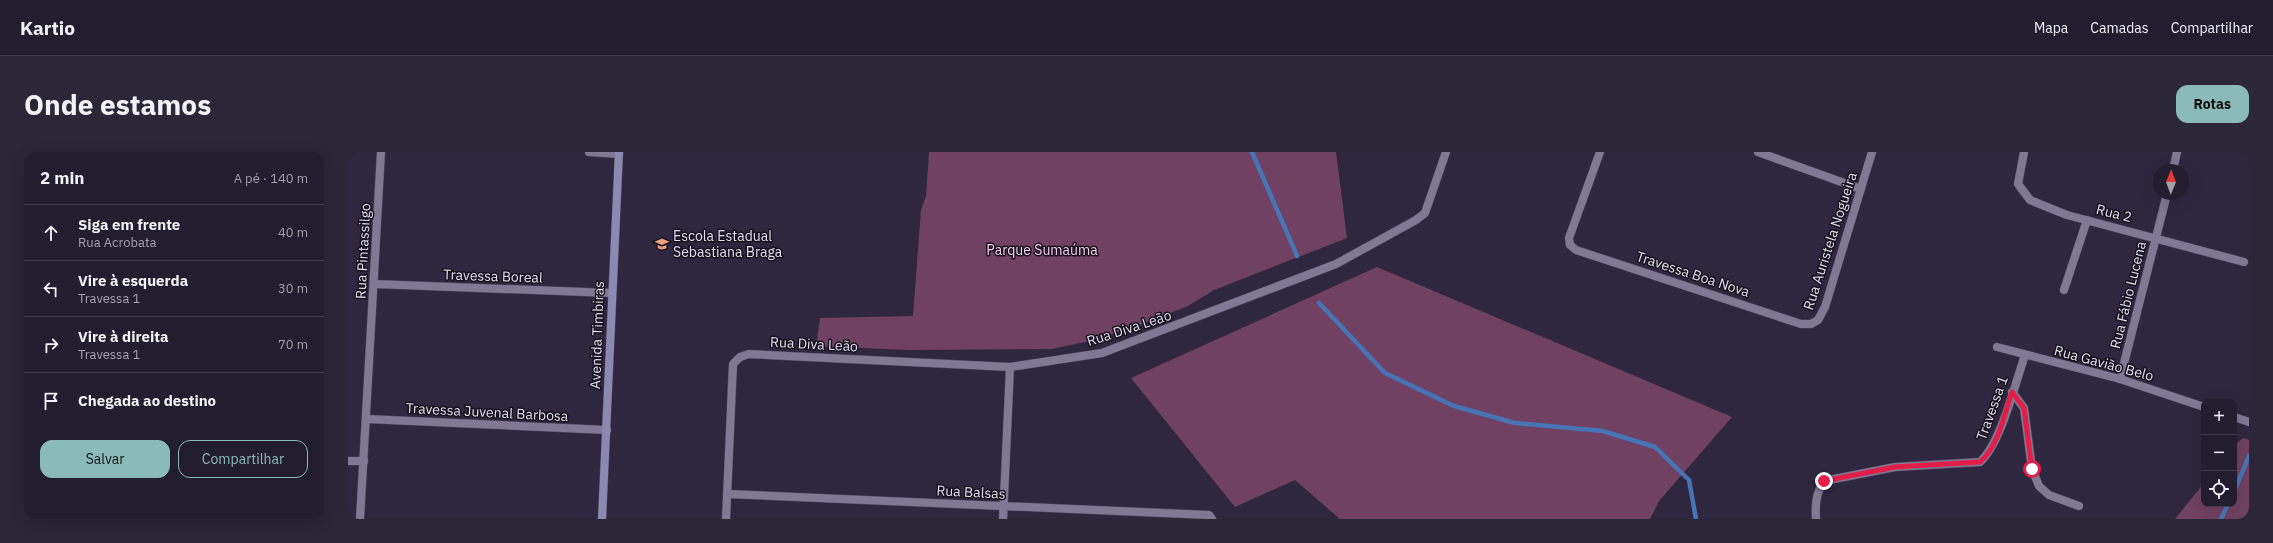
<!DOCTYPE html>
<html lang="pt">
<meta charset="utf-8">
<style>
body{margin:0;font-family:"IBM Plex Sans",sans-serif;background:#2b2638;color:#f1f3f6}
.controls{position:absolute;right:12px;bottom:12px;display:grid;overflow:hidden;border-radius:8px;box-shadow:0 4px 16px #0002}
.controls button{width:36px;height:36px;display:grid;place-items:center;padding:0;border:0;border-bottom:1px solid #403b4c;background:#231d30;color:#f1f3f6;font:20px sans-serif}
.compass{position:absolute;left:1805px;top:12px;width:36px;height:36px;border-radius:50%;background:#231d30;box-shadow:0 4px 16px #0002;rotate:1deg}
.stop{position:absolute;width:12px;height:12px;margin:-9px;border:3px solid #e11d48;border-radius:50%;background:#fff}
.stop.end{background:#e11d48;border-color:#fff;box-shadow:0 1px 4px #0008}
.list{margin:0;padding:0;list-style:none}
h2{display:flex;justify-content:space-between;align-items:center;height:52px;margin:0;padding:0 16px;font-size:17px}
h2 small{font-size:13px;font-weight:400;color:#a3a2ab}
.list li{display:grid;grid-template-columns:26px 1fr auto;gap:12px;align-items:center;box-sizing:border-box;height:56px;padding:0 16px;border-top:1px solid #403b4c}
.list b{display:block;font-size:15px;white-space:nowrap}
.list p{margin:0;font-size:13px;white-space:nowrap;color:#a3a2ab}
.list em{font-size:13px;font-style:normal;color:#a3a2ab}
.actions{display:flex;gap:8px;padding:12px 16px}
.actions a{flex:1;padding:9px 0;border:1px solid #8bbbb9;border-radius:12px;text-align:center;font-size:14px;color:#8bbbb9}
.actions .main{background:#8bbbb9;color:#111}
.icon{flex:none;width:22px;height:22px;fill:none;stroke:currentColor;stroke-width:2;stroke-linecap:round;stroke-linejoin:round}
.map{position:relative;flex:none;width:1901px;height:367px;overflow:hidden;border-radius:12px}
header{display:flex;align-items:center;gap:24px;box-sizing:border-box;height:56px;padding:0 20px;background:#231d30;border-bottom:1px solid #403b4c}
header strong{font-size:19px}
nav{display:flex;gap:22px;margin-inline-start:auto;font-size:14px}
.intro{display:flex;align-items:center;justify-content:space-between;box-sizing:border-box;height:96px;padding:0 24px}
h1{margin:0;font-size:28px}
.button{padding:10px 18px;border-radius:12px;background:#8bbbb9;color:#111;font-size:14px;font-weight:700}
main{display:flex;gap:24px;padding:0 24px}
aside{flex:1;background:#231d30;border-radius:12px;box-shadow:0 4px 16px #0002}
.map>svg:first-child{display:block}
</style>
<header>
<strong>Kartio</strong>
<nav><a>Mapa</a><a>Camadas</a><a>Compartilhar</a></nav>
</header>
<div class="intro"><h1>Onde estamos</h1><a class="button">Rotas</a></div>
<main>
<aside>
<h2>2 min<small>A pé · 140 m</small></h2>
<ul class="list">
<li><svg class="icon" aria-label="ahead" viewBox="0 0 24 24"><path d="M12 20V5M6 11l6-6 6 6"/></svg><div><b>Siga em frente</b><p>Rua Acrobata</p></div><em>40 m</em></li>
<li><svg class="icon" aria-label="left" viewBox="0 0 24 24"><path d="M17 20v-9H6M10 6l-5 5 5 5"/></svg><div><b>Vire à esquerda</b><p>Travessa 1</p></div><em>30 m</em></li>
<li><svg class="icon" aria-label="right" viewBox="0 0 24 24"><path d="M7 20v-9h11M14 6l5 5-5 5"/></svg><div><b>Vire à direita</b><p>Travessa 1</p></div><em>70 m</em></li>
<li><svg class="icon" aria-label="arrive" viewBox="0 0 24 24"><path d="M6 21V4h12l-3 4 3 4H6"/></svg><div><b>Chegada ao destino</b></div></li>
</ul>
<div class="actions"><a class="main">Salvar</a><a>Compartilhar</a></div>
</aside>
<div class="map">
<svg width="1901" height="367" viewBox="0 0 1901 367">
<rect width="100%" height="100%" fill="#2f2740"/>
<g fill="#704162">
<path d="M581,0H988L999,86L866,138L840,154L792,173L742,189L704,197L561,198L468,194L472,166L565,164L573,58L578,44Z"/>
<path d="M1029,115L1384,265L1311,349L1302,367H992L947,328L887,355L783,226Z"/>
<path d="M1895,286L1901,288V367H1827L1856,331V352H1886V294Z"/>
</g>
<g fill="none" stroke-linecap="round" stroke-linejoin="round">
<g stroke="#4774b5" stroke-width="4.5">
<path d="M904,0L949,104"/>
<path d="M971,151L1037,221L1106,254L1167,271L1255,279L1307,295L1341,328L1348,367"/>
<path d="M1886,340L1901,304"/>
<path d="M1873,367L1880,352"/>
</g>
<g stroke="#4c455a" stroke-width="9">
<g id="street">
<path d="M241,0L271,2"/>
<path d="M1252,0L1221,86L1222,93L1228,98L1453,172H1463L1470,168L1477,155L1524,0"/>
<path d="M1410,0L1513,37"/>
<path d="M1676,0L1670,32L1682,48L1719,63L1896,110"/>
<path d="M1825,18L1829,0"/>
<path d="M27,132L263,141"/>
<path d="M1716,138L1739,68"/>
<path d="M1649,195L1772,227L1856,255"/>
<path d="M1772,227L1819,42"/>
<path d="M1664,240L1676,256L1684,317L1691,334L1701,343L1731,354"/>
<path d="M1886,265L1901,270"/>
<path d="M19,267L259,278"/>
<path d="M0,309H16"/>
<path d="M379,342L861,363L864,367"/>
<path d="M12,367L33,0"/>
<path d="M378,367L385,212L392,205L401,202L662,215L754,201L988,112L1068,68L1077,61L1098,0"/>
<path d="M655,367L662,215"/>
<path d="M1468,367C1467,353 1468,341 1476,329L1547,315L1632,310C1653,291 1667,232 1677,203"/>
</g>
</g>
<g stroke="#4c455a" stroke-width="9">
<path id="secondary" d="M254,367L271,0"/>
</g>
<use href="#street" stroke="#807895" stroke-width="8"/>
<use href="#secondary" stroke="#8b89b2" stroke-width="8"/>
</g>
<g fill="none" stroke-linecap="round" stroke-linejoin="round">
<path stroke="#e11d48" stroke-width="5" d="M1476,329L1547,315L1632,310C1651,293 1656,263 1664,240L1676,256L1684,317"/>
</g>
<defs>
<g id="school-bare" transform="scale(1.08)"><path d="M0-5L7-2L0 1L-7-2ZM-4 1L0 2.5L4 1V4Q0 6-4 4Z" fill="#f39f82" stroke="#16121d" stroke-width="2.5" paint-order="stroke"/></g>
</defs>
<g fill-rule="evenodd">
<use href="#school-bare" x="314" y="92"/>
</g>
<g text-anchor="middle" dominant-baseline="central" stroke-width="3" stroke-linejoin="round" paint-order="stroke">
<g font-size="14" fill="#e1dded" stroke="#16121d">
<text transform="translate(1766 61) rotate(14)">Rua 2</text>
<text transform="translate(1482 89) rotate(-72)">Rua Auristela Nogueira</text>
<text transform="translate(15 99) rotate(-87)">Rua Pintassilgo</text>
<text transform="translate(1345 122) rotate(18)">Travessa Boa Nova</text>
<text transform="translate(145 124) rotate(2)">Travessa Boreal</text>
<text transform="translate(1780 143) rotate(-76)">Rua Fábio Lucena</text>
<text transform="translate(781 176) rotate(-18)">Rua Diva Leão</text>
<text transform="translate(249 183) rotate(-88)">Avenida Timbiras</text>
<text transform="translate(466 192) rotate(3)">Rua Diva Leão</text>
<text transform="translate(1756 211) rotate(15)">Rua Gavião Belo</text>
<text transform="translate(1644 256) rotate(-70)">Travessa 1</text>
<text transform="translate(139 260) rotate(3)">Travessa Juvenal Barbosa</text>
<text transform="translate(623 340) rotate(3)">Rua Balsas</text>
</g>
<g font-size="14" fill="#e1dded" stroke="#16121d" text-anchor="start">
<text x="325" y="84">Escola Estadual<tspan x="325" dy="16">Sebastiana Braga</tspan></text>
</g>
<g font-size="14" fill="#f9d0eb" stroke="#16121d">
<text x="694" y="98">Parque Sumaúma</text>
</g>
</g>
</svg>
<div class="controls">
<button>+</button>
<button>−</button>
<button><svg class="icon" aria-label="locate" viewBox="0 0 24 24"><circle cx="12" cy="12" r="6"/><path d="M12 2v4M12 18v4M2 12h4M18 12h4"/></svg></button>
</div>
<svg class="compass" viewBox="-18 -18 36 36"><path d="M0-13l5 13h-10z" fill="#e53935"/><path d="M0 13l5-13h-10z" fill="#a3a2ab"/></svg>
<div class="stop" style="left:1684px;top:317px"></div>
<div class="stop end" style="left:1476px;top:329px"></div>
</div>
</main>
